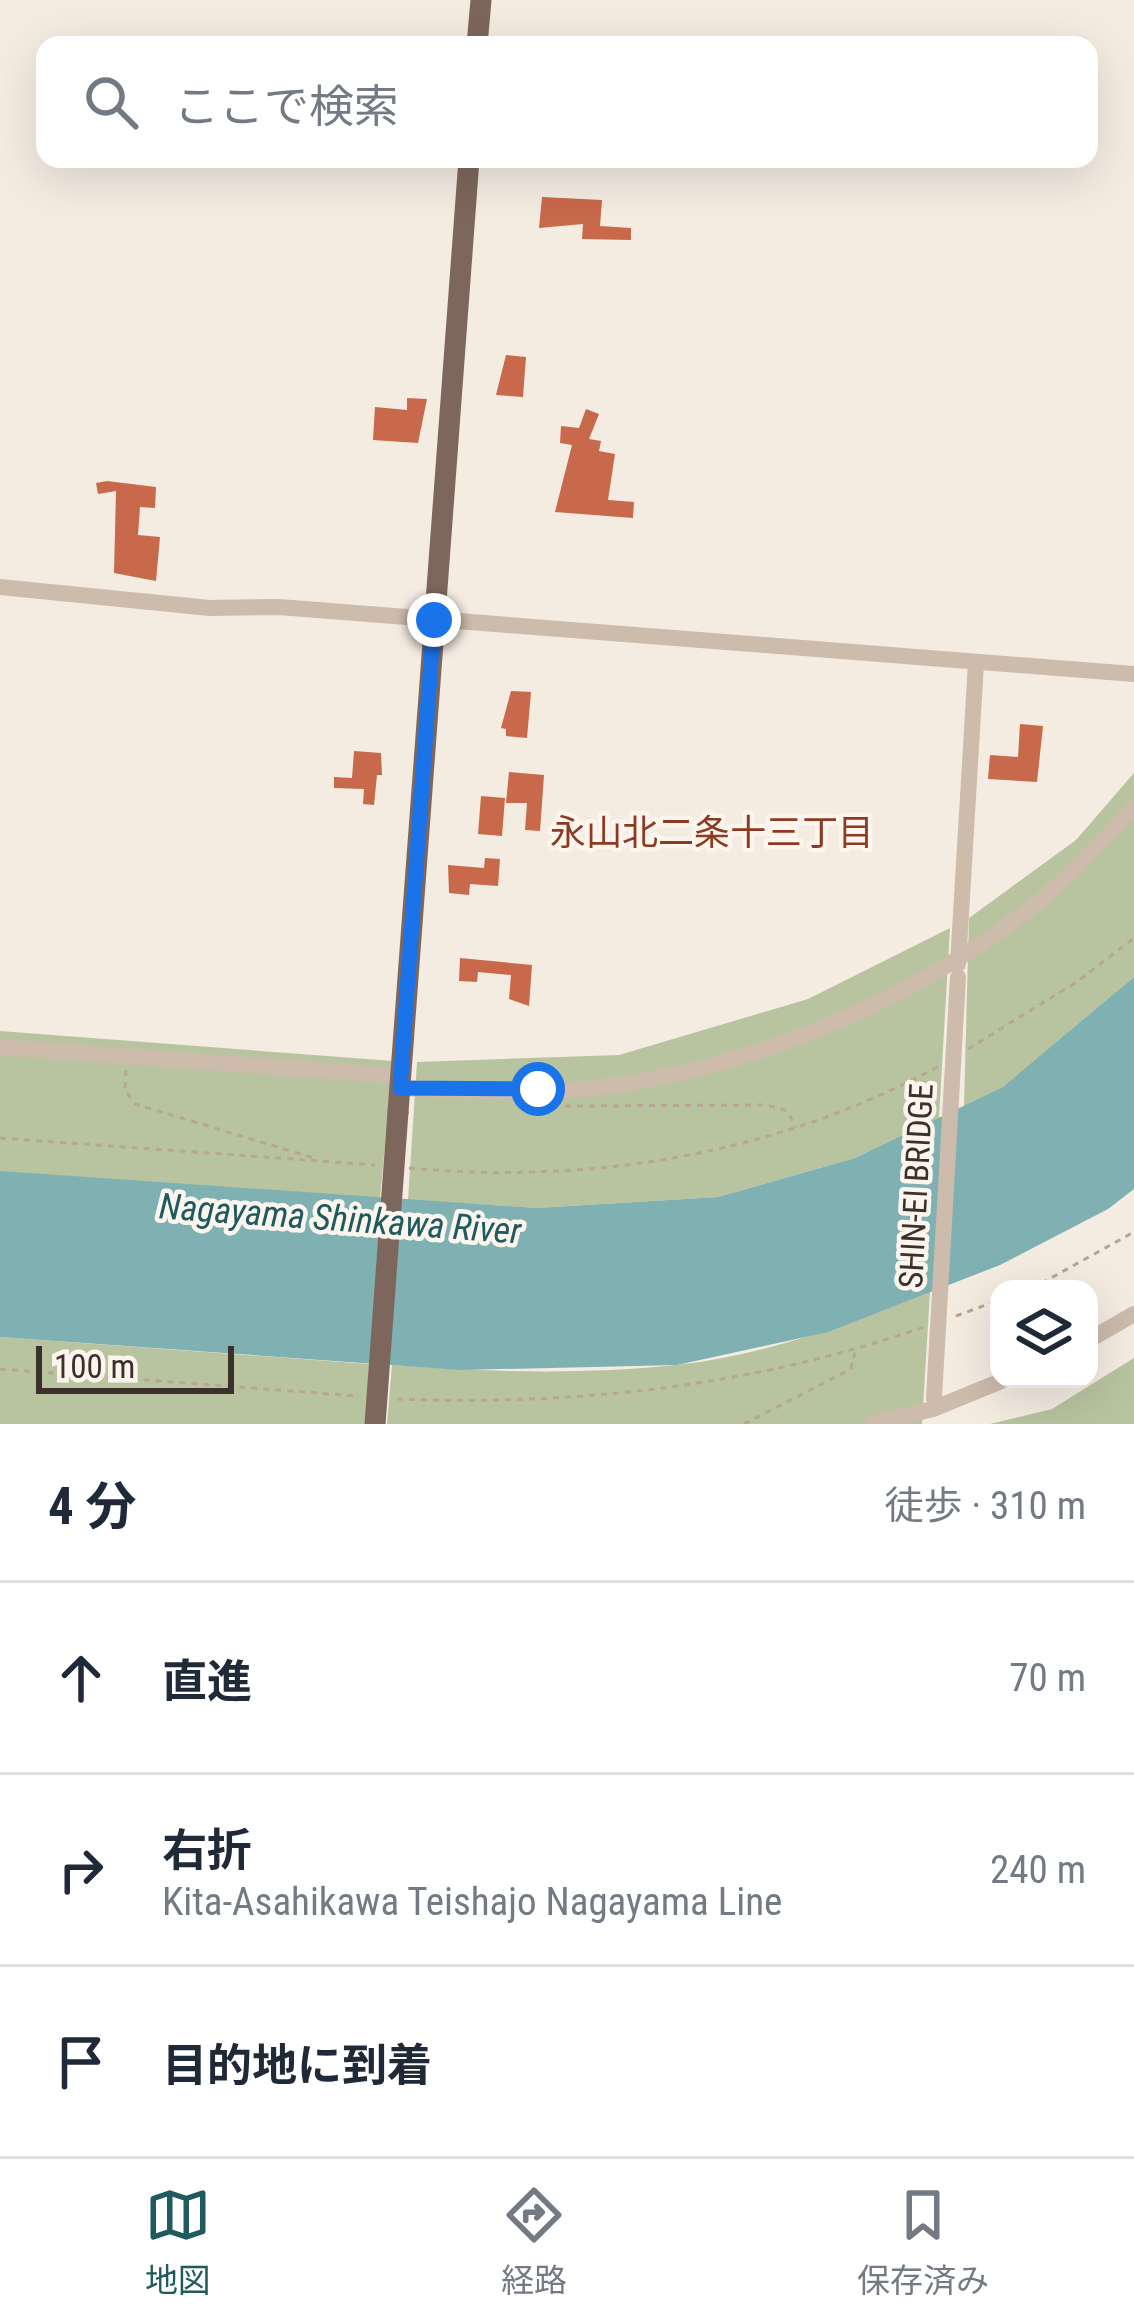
<!DOCTYPE html>
<html lang="ja">
<meta charset="utf-8">
<style>
body{margin:0;font-family:"Roboto Condensed","Noto Sans JP",sans-serif;background:#f2f2f3;color:#1f2937}
.controls{position:absolute;right:36px;bottom:36px;display:grid;overflow:hidden;border-radius:24px;box-shadow:0 12px 48px #0002}
.controls button{width:108px;height:108px;display:grid;place-items:center;padding:0;border:0;border-bottom:3px solid #e0e1e3;background:#fff;color:#1f2937;font:60px sans-serif}
.scale{position:absolute;left:36px;bottom:30px;width:198px;box-sizing:border-box;padding-left:12px;border:6px solid #3b302b;border-top:0;font-size:33px;line-height:42px;white-space:nowrap;color:#3b302b;-webkit-text-stroke:9px #fbf5ee;paint-order:stroke}
.stop{position:absolute;width:36px;height:36px;margin:-27px;border:9px solid #1a73e8;border-radius:50%;background:#fff}
.stop.end{background:#1a73e8;border-color:#fff;box-shadow:0 3px 12px #0008}
.list{margin:0;padding:0;list-style:none}
h2{display:flex;justify-content:space-between;align-items:center;height:156px;margin:0;padding:0 48px;font-size:51px}
h2 small{font-size:39px;font-weight:400;color:#747a83}
.list li{display:grid;grid-template-columns:78px 1fr auto;gap:36px;align-items:center;box-sizing:border-box;height:192px;padding:0 48px;border-top:3px solid #e0e1e3}
.list b{display:block;font-size:45px;white-space:nowrap}
.list p{margin:0;font-size:39px;white-space:nowrap;color:#747a83}
.list em{font-size:39px;font-style:normal;color:#747a83}
.icon{flex:none;width:66px;height:66px;fill:none;stroke:currentColor;stroke-width:2;stroke-linecap:round;stroke-linejoin:round}
.map{position:relative;flex:none;width:1134px;height:1424px;overflow:hidden}
.search{position:absolute;background:#fff;box-shadow:0 12px 48px #0002;left:36px;right:36px;top:36px;height:132px;display:flex;align-items:center;gap:30px;box-sizing:border-box;padding:0 42px;border-radius:24px;color:#747a83;font-size:45px}
.sheet{height:732px;background:#fff}
nav{display:flex;justify-content:space-around;align-items:center;box-sizing:border-box;height:168px;border-top:3px solid #e0e1e3;background:#fff;font-size:33px;color:#747a83}
nav a{display:grid;justify-items:center;gap:6px}
nav .on{color:#1f5a5e}
.map>svg:first-child{display:block}
</style>
<div class="map">
<svg width="1134" height="1424" viewBox="0 0 1134 1424">
<rect width="100%" height="100%" fill="#f4ebe1"/>
<g fill="#b8c4a0">
<path d="M1134,773V977L1004,1087L964,1106L969,918L1076,840Z"/>
<path d="M950,928L939,1118L855,1158L718,1197L537,1208L408,1200L417,1062L619,1055L808,999Z"/>
<path d="M0,1031L393,1061L380,1198L0,1172Z"/>
<path d="M930,1292L922,1424H387L392,1365C485,1372 583,1375 676,1365C763,1356 849,1324 930,1292Z"/>
<path d="M0,1337L369,1364L366,1424H0Z"/>
<path d="M1134,1358V1424H990L1052,1409Z"/>
</g>
<path fill="#7fb0b2" d="M1134,977V1189L1108,1209L1000,1265L828,1332L677,1365L460,1370L0,1337V1171L537,1208L718,1197L855,1158L1003,1087Z"/>
<g fill="#c8694b">
<path d="M542,197L602,200L600,226L631,228V240L582,239L583,224L539,228Z"/>
<path d="M506,355L526,357L523,397L496,395Z"/>
<path d="M407,398L427,399L418,443L373,440L375,407L407,410Z"/>
<path d="M586,409L599,414L589,439L601,441L599,451L615,454L608,500L634,502L633,518L555,512L572,445L560,443L561,426L579,428Z"/>
<path d="M107,481L156,487L155,508L140,507L138,535L160,537L156,581L114,573L116,491L98,494L96,483Z"/>
<path d="M511,691L531,692L527,738L506,736V729L501,728Z"/>
<path d="M1020,724L1043,726L1037,782L988,779L990,755L1018,757Z"/>
<path d="M354,751L381,753L382,775H377L374,805L363,804L364,789L334,788V777L352,778Z"/>
<path d="M509,772L544,775L540,831L525,830L527,803H506Z"/>
<path d="M481,796L505,798L502,836L478,834Z"/>
<path d="M485,858L500,859L498,886L470,884L469,895L449,893L448,865L484,868Z"/>
<path d="M460,958L532,965L529,1006L509,999L511,975L478,972L477,982L459,981Z"/>
</g>
<g fill="none" stroke-linecap="round" stroke-linejoin="round">
<g stroke="#b9a596" stroke-width="3" stroke-dasharray="6 6" stroke-linecap="butt">
<path d="M968,1049L1078,981L1134,938"/>
<path d="M126,1070L125,1090L135,1104L314,1158"/>
<path d="M565,1106L767,1105L787,1111L796,1127"/>
<path d="M0,1138L375,1165"/>
<path d="M409,1168C591,1185 778,1154 939,1066"/>
<path d="M1031,1289L1134,1232"/>
<path d="M956,1316L999,1300"/>
<path d="M0,1369L357,1396"/>
<path d="M397,1399C576,1406 755,1386 924,1327"/>
<path d="M744,1424L851,1369L855,1353"/>
</g>
<g stroke="#cdbbac" stroke-width="16">
<path d="M0,587L210,608L279,607L1134,674"/>
<path d="M958,964L976,663"/>
<path d="M0,1047L401,1076"/>
<path d="M400,1088C463,1090 529,1095 592,1088C750,1070 911,1002 1036,904C1071,876 1102,840 1134,808"/>
<path d="M1089,1340L1134,1314"/>
<path d="M872,1424L933,1409L1006,1379"/>
</g>
<g stroke="#7d675c" stroke-width="21">
<path d="M477,45L481,0"/>
<path d="M398,1112L469,159"/>
</g>
<path stroke="#cdbbac" stroke-width="16" d="M934,1398L958,977"/>
<path stroke="#7d675c" stroke-width="21" d="M375,1424L398,1112"/>
</g>
<g fill="none" stroke-linecap="round" stroke-linejoin="round">
<path stroke="#1a73e8" stroke-width="15" d="M434,620L400,1088L538,1089"/>
</g>
<g text-anchor="middle" dominant-baseline="central" stroke-width="9" stroke-linejoin="round" paint-order="stroke">
<g font-size="33" fill="#3b302b" stroke="#fbf5ee">
<text transform="translate(916 1186) rotate(-87)">SHIN-EI BRIDGE</text>
</g>
<g font-size="36" fill="#8c3b22" stroke="#fbf5ee">
<text x="712" y="833">永山北二条十三丁目</text>
</g>
<g font-size="36" font-style="italic" fill="#1f5a5e" stroke="#fbf5ee">
<text transform="translate(340 1219) rotate(4)">Nagayama Shinkawa River</text>
</g>
</g>
</svg>
<div class="controls">
<button><svg class="icon" aria-label="layers" viewBox="0 0 24 24"><path d="M12 4l9 5-9 5-9-5zM3 14l9 5 9-5"/></svg></button>
</div>
<div class="scale">100 m</div>
<div class="stop" style="left:538px;top:1089px"></div>
<div class="stop end" style="left:434px;top:620px"></div>
<div class="search"><svg class="icon" aria-label="search" viewBox="0 0 24 24"><circle cx="10" cy="10" r="6"/><path d="M15 15l6 6"/></svg>ここで検索</div>
</div>
<section class="sheet">
<h2>4 分<small>徒歩 · 310 m</small></h2>
<ul class="list">
<li><svg class="icon" aria-label="ahead" viewBox="0 0 24 24"><path d="M12 20V5M6 11l6-6 6 6"/></svg><div><b>直進</b></div><em>70 m</em></li>
<li><svg class="icon" aria-label="right" viewBox="0 0 24 24"><path d="M7 20v-9h11M14 6l5 5-5 5"/></svg><div><b>右折</b><p>Kita-Asahikawa Teishajo Nagayama Line</p></div><em>240 m</em></li>
<li><svg class="icon" aria-label="arrive" viewBox="0 0 24 24"><path d="M6 21V4h12l-3 4 3 4H6"/></svg><div><b>目的地に到着</b></div></li>
</ul>
</section>
<nav>
<a class="on"><svg class="icon" aria-label="map" viewBox="0 0 24 24"><path d="M3 6l6-2 6 2 6-2v14l-6 2-6-2-6 2zM9 4v14M15 6v14"/></svg>地図</a>
<a><svg class="icon" aria-label="directions" viewBox="0 0 24 24"><path d="M12 3l9 9-9 9-9-9zM9 14v-3h6M13 9l2 2-2 2"/></svg>経路</a>
<a><svg class="icon" aria-label="saved" viewBox="0 0 24 24"><path d="M7 4h10v16l-5-4-5 4z"/></svg>保存済み</a>
</nav>
